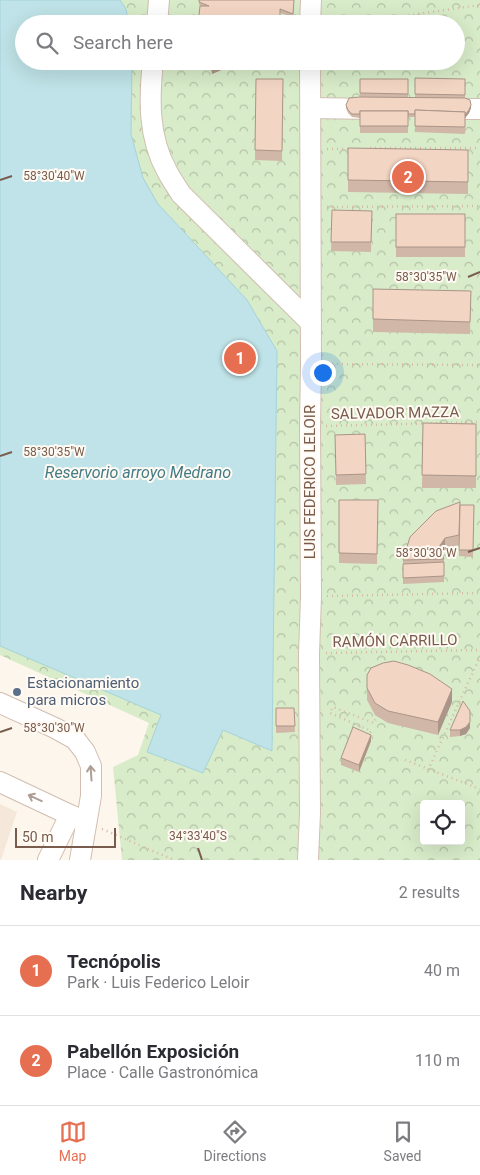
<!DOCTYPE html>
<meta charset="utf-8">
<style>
body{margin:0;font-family:Roboto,sans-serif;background:#f2f2f3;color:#2b2b33}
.controls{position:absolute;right:15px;bottom:15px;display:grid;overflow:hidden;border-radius:5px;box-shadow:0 5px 20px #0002}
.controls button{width:45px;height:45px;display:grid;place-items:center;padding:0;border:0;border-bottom:1px solid #e1e1e2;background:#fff;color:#2b2b33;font:25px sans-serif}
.scale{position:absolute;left:15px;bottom:12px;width:101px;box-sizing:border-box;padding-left:5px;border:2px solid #7a5c4d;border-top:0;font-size:14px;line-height:18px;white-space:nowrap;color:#7a5c4d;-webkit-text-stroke:4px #fffaf3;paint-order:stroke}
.you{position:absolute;left:322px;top:372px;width:18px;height:18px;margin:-12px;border:4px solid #fff;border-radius:50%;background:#1a73e8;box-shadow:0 0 0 8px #1a73e833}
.badge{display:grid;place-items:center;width:32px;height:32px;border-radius:50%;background:#e76f51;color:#fff;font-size:16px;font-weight:700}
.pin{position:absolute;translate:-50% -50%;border:2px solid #fff;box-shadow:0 1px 5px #0006}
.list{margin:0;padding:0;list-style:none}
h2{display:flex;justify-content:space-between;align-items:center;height:65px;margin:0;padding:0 20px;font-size:21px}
h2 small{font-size:16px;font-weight:400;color:#7c7c81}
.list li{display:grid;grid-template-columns:32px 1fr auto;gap:15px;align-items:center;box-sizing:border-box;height:90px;padding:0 20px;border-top:1px solid #e1e1e2}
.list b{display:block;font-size:19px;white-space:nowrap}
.list p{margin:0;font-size:16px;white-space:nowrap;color:#7c7c81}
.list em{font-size:16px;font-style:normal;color:#7c7c81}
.icon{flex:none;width:28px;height:28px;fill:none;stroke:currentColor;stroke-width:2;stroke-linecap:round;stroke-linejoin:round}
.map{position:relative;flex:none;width:480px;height:860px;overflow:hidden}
.search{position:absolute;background:#fff;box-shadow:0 5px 20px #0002;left:15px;right:15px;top:15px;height:55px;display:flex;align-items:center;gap:12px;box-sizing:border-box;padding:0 18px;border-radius:28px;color:#7c7c81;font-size:19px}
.sheet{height:245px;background:#fff}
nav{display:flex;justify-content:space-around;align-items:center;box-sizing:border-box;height:70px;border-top:1px solid #e1e1e2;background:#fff;font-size:14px;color:#7c7c81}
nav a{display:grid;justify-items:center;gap:2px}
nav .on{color:#e76f51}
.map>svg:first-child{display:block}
</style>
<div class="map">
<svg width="480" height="860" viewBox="0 0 480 860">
<defs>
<pattern id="park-crowns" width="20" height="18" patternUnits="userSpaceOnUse" patternTransform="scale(1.25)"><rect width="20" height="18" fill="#d8ecc9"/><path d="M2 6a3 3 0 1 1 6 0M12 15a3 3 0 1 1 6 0" fill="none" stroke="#b4c2a5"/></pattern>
</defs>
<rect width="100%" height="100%" fill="#fdf6ec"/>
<path fill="#f5e8da" d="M0,804L17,812L1,860H0Z"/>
<path fill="url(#park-crowns)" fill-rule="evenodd" d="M0,0H480V860H122L113,767L138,755L149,723L0,655ZM24,24H456V61H24ZM424,804H461V841H424Z"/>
<path fill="#bfe3e8" stroke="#a5d3da" d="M0,0H120L126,9L129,24H24V61H132L131,134L143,178L158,204L247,300L277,351L272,751L223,730L203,773L147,752L161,715L0,646Z"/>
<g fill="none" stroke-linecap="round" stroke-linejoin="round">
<g stroke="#d1beb0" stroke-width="22">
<g id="minor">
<path d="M157,24L159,0"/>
<path d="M310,24L311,0"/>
<path d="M153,61C149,99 148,137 167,171C171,179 176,186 181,194L311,323"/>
<path d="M311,108L374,109"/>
<path d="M445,109H480"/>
<path d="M0,703L55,728L75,739L85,752L91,766V796L80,860"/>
<path d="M0,782L70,815L86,822"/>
<path d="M48,860L70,815"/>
<path d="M308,860L310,813L309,654L311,596L310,426L311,364L310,61"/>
</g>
</g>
<g stroke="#d9b8a5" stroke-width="2.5" stroke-dasharray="1 4" stroke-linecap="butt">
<path d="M349,24L480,5"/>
<path d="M370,148H480"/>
<path d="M327,149H349"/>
<path d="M327,207L480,206"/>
<path d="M327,364L480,365"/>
<path d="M326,426L480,422"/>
<path d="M327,596L480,593"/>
<path d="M326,653L480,650"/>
<path d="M368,737L371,731L330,713L333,707L374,723L378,713"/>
<path d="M405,760L480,789"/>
<path d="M428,770L480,657"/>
<path d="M102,829L174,860"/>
</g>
<use href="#minor" stroke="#fff" stroke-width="20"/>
</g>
<g fill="#d1b7a8">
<path d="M199,0H294L293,17L280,13V24H198L201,6L199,5Z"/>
<path d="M208,61H240V62L212,74L208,63Z"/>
<path d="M256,79H283L282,161L255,160Z"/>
<path d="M360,79H408V97H415V94L465,79V98L471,108L469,113L465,118V134L415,132V117H408V133H360V118L352,117L348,113L346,108V105L360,97Z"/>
<path d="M348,148L468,150V194L348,192Z"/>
<path d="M332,210L372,211L371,252L331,251Z"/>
<rect x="396" y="214" width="69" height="43"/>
<path d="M373,289L471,291L470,334L373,332Z"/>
<path d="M423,423L476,424V488H422Z"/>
<path d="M365,434L366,484L336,485L335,435Z"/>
<path d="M339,500H378L377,564L339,563Z"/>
<path d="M460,505H474L473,557L459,556V545L445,548L442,553L444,559V582L403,584V560Z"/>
<path d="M367,675L452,702L438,735L388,723L375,715L367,700Z"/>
<path d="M276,708H294L295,732L276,733Z"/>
<path d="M470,728L466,734L460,736L450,737V730Z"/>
<path d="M371,741L359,772L341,765V758Z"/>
</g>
<g fill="#aa9588">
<path d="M226,61H240V62L212,74V67Z"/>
<path d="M471,105V108L469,113L465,118V134V112Z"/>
<path d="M445,538V548L439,557V547Z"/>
<path d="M452,689V702L438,735V722Z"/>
<path d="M470,722V728L466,734L460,736V730Z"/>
<path d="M371,735V741L359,772V765Z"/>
</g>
<g fill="#f3d5c3" stroke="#aa9588">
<path d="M199,0H294L293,14L280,9V24H245V23L198,24L200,6H209L199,2Z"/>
<path d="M210,61H226L212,67Z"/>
<path d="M415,78L465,79V95L415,94Z"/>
<path d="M256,79H283L282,151L255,150Z"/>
<path d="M360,79H408V94L360,93Z"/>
<path d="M360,97L465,98L470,100L471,105L469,110L465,115V112L415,110V114H408V111H360V114H352L348,110L346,105L349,98Z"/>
<path d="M415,110L465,112V127L415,126Z"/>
<rect x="360" y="111" width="48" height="15"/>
<path d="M348,148L468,150V182L348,180Z"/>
<path d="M332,210L372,211L371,242H331Z"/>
<rect x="396" y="214" width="69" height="33"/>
<path d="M373,289L471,291L470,322L373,319Z"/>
<path d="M423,423L476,424V476L422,475Z"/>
<path d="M365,434L366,474L336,475L335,435Z"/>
<path d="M339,500H378L377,554L339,553Z"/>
<path d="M460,502L459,535L445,538L439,547L444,559L403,560L410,537L436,511Z"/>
<path d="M460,505H474L473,550H459Z"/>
<path d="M444,562V576L403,578V564Z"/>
<path d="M394,661L408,665L430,674L452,689L438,722L388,711L375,703L367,688V675L371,668L383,663Z"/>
<path d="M463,701L470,711V722L466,727L460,730H450Z"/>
<path d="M276,708H294L295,726H276Z"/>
<path d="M353,727L371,735L359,765L341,758Z"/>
</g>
<defs><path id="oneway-shaft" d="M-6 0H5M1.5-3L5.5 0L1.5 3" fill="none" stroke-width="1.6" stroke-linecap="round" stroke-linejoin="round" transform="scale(1.25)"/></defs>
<g stroke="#af9d94">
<use href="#oneway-shaft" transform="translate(91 773) rotate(-94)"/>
<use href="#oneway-shaft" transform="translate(35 798) rotate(-155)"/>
</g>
<path fill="none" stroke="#7a5c4d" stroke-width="2" d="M0,180L12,176M468,277L480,272M0,456L12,452M468,552L480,548M0,732L12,728M198,848L202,860"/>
<circle fill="#5c6f8a" stroke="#fffaf3" stroke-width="2" cx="17" cy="692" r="5"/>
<g text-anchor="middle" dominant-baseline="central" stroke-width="4" stroke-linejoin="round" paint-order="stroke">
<g font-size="15" fill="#7a5c4d" stroke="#fffaf3">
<text transform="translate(395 413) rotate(-1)">SALVADOR MAZZA</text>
<text transform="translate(310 482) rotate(-90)">LUIS FEDERICO LELOIR</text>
<text transform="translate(395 641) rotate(-1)">RAMÓN CARRILLO</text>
</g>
<g font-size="15" fill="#4e5e75" stroke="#fffaf3" text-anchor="start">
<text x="27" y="683">Estacionamiento<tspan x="27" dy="17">para micros</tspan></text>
</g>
<g font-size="16" font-style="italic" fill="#437c86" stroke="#fffaf3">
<text x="138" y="472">Reservorio arroyo Medrano</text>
</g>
</g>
<g font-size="12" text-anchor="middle" fill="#7a5c4d" stroke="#fffaf3" stroke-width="4" stroke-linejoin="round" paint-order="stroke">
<text x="54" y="180">58°30'40"W</text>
<text x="426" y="281">58°30'35"W</text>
<text x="54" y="456">58°30'35"W</text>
<text x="426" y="557">58°30'30"W</text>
<text x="54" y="732">58°30'30"W</text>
<text x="198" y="840">34°33'40"S</text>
</g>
</svg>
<div class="controls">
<button><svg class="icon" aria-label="locate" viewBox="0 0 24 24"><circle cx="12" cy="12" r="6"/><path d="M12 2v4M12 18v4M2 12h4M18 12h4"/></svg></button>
</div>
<div class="scale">50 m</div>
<div class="you"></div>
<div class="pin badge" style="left:240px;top:358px">1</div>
<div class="pin badge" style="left:408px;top:177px">2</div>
<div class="search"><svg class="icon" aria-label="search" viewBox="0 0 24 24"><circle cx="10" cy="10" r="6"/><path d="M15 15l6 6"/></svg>Search here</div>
</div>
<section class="sheet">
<h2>Nearby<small>2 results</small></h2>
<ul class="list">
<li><span class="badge">1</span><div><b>Tecnópolis</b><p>Park · Luis Federico Leloir</p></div><em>40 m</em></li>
<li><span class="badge">2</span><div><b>Pabellón Exposición</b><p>Place · Calle Gastronómica</p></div><em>110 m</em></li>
</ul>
</section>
<nav>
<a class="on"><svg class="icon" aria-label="map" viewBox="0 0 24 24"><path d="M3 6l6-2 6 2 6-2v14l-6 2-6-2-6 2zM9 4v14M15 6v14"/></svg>Map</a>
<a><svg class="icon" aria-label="directions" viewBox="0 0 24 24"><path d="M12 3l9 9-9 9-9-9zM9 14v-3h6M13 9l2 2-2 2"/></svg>Directions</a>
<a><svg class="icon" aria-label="saved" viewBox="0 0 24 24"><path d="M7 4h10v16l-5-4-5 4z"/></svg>Saved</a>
</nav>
